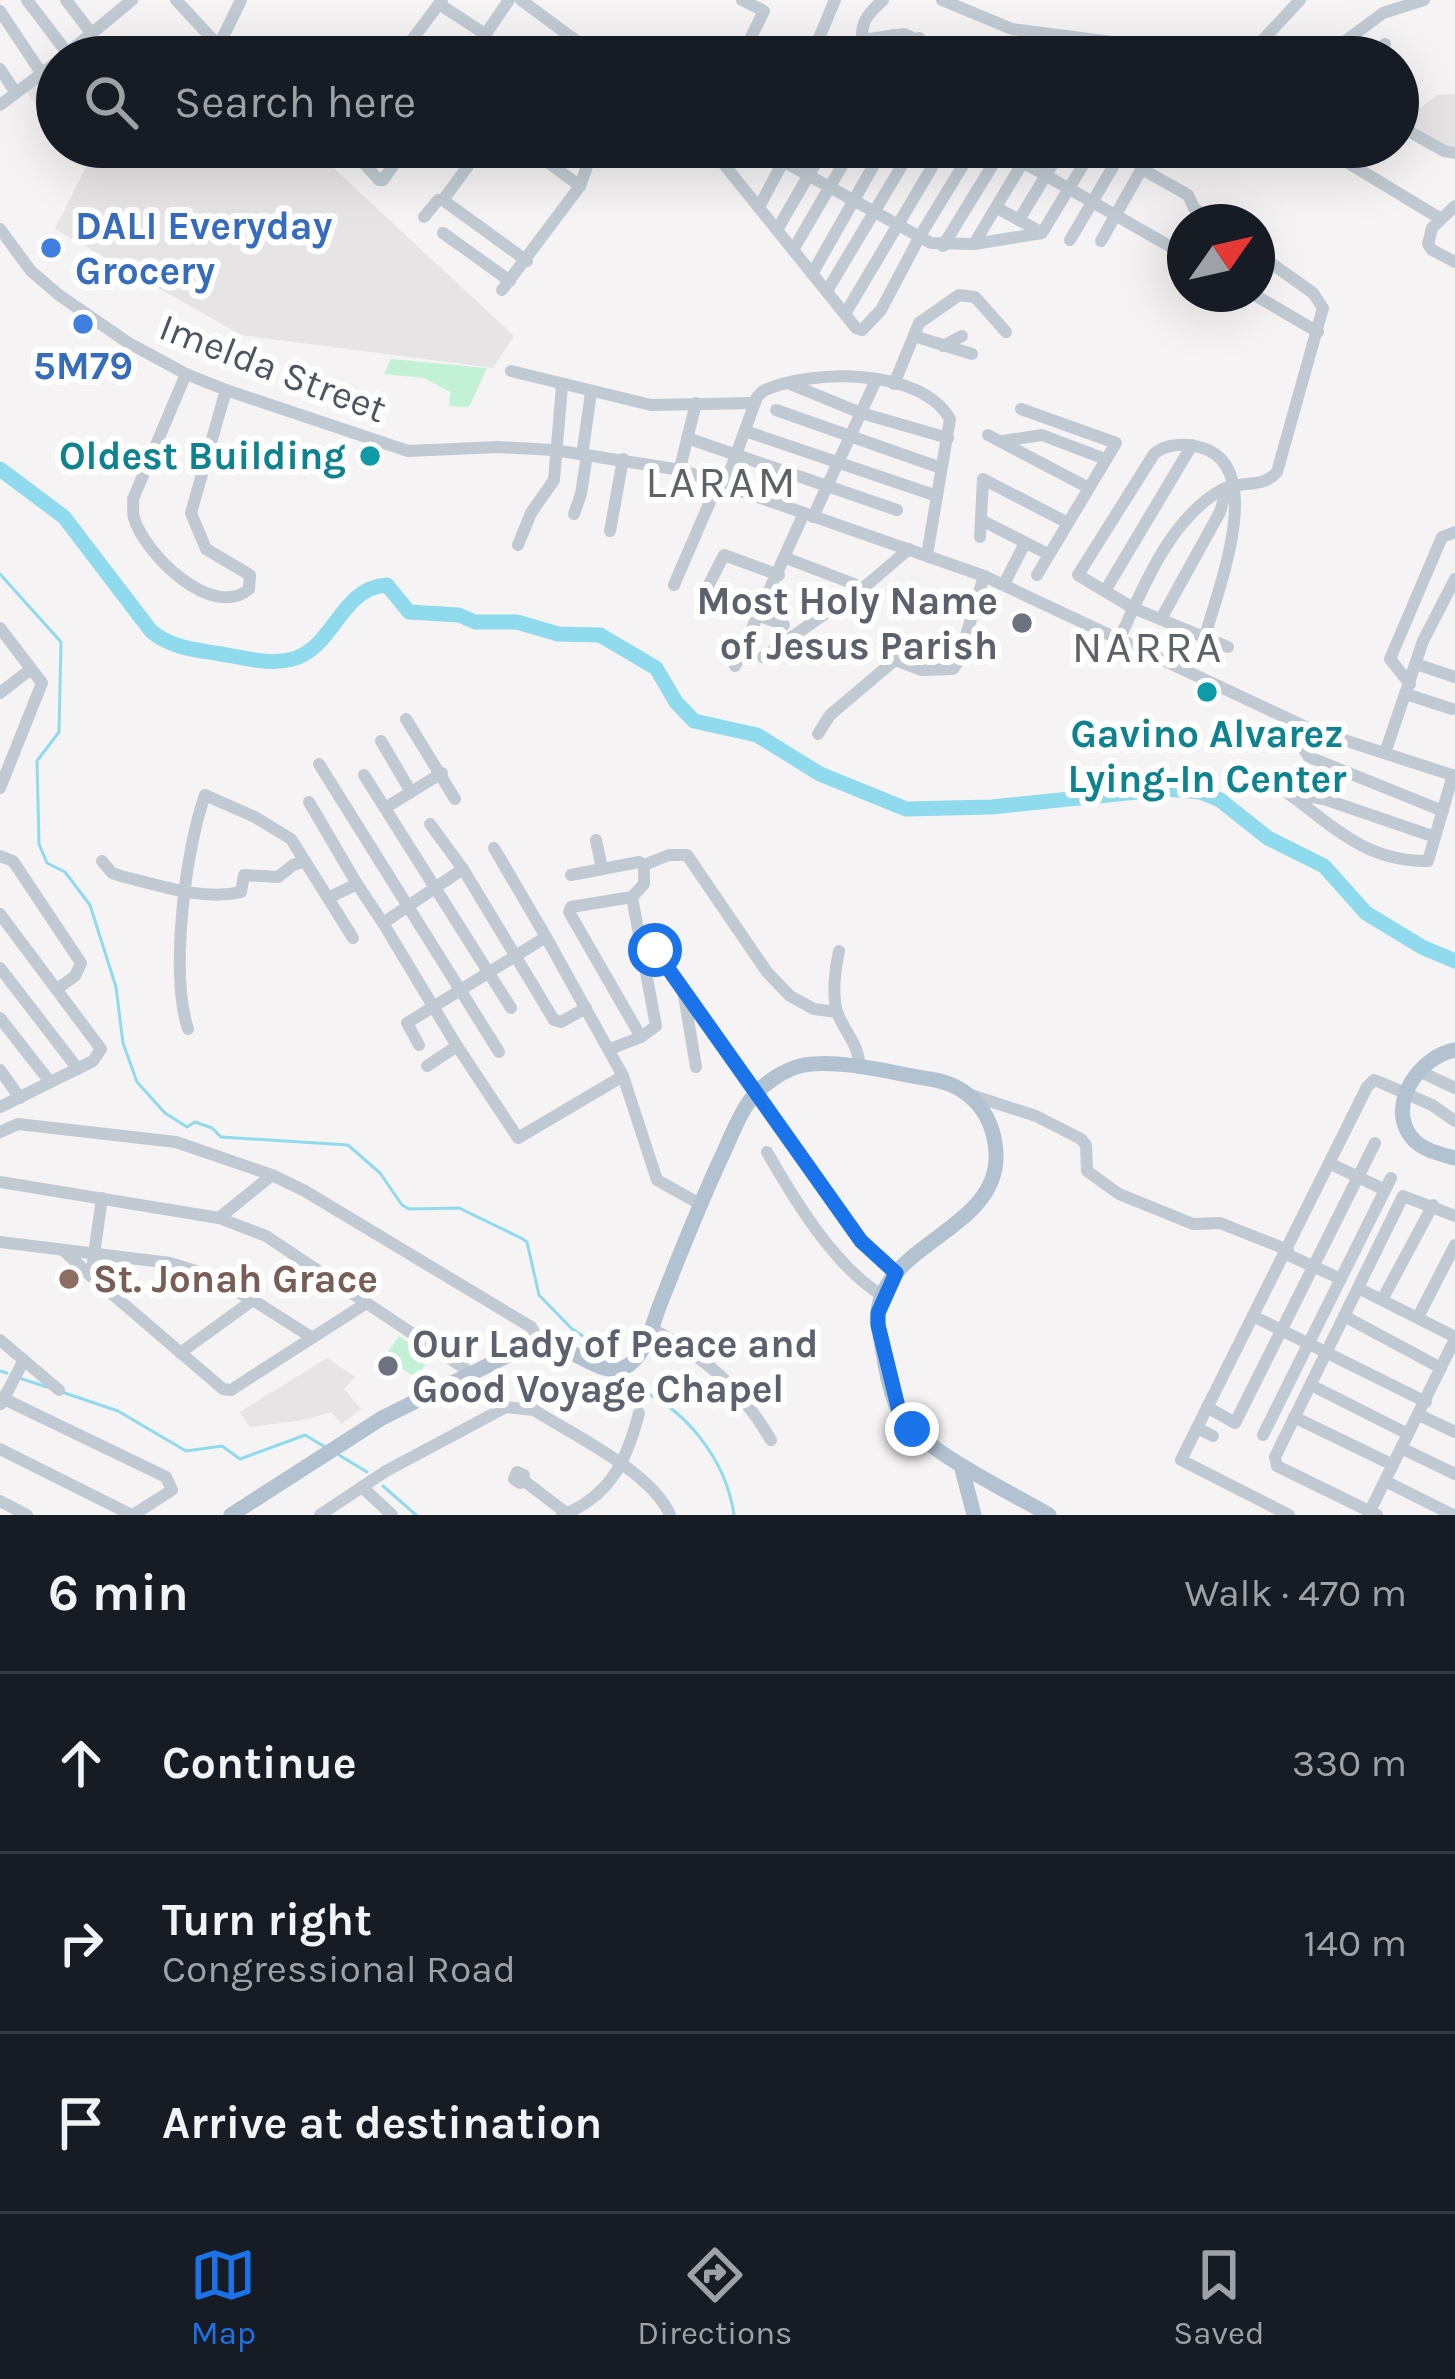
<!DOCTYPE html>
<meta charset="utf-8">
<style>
body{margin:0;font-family:Karla,sans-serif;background:#20242c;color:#f1f3f6}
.compass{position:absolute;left:1167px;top:204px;width:108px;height:108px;border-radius:50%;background:#171b24;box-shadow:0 12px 48px #0002;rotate:56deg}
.stop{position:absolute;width:36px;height:36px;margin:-27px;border:9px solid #1a73e8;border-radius:50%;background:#fff}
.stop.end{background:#1a73e8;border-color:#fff;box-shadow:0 3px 12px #0008}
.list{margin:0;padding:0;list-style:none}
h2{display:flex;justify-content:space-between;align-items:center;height:156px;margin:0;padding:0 48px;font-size:51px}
h2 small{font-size:39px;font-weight:400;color:#9ea1a6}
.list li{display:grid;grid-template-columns:78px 1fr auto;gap:36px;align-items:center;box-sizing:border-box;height:180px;padding:0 48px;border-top:3px solid #363941}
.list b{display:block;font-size:45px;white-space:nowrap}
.list p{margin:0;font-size:39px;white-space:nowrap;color:#9ea1a6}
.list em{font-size:39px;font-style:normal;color:#9ea1a6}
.icon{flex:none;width:66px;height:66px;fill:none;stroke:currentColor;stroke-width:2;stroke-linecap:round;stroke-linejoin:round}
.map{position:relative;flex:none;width:1455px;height:1515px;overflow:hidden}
.search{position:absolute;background:#171b24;box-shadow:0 12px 48px #0002;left:36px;right:36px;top:36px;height:132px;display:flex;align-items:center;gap:30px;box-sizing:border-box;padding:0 42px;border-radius:66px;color:#9ea1a6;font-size:45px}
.sheet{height:696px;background:#171b24}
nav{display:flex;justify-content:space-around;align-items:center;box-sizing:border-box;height:168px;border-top:3px solid #363941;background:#171b24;font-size:33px;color:#9ea1a6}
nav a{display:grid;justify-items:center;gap:6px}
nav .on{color:#1a73e8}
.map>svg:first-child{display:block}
</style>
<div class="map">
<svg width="1455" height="1515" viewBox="0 0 1455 1515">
<rect width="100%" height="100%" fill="#f5f3f3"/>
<g fill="#e6e4e5">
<path d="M57,64V134L24,88Z"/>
<path d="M1455,94V146L1450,148L1434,142L1404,121L1437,95Z"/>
<path d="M96,147H311L514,336L493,368L241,335L55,229Z"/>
<path d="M327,1358L355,1377L344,1389L361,1409L342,1424L331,1412L304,1420L250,1427L240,1412Z"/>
</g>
<g fill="#c3f1d5">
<path d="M391,359L487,368L469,407L449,406L450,392L424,378L384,374Z"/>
<path d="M399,1336L430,1358L416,1378L385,1356Z"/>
</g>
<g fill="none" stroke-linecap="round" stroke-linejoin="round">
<g stroke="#90daee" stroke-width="3">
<path d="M0,574L61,642L59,732L37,761L39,844L47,863L65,872L90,905L116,987L123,1043L137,1082L165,1113L187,1127L195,1122L212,1128L221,1137L348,1145L380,1173L402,1205L409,1209L459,1208L521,1238L527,1242L539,1295L572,1329L612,1355"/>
<path d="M0,1371L7,1373"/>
<path d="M22,1379L47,1387"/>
<path d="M630,1386C684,1405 726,1459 734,1515"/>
<path d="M62,1392L118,1411L186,1451L222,1446L240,1459L305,1435L325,1447"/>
<path d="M339,1455L367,1472"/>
<path d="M383,1486L416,1515"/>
</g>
<path stroke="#90daee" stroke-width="15" d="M0,469L64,517L151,631C171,648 196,650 221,654C245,658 272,666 296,658C336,643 341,588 387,585L409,612L459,615L475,622H517L558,634L600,635L656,668L676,702L694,721L757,735L820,774L906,809L992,807L1166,789L1201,792L1220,800L1268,838L1324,866L1366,913L1422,947L1455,961"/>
<g stroke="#c1cad2" stroke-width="12">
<path d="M27,0L68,54"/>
<path d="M66,0L92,34"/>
<path d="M176,0L216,43L221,41L241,0"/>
<path d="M521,0L598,57"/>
<path d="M942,0L1012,29L1228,57"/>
<path d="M439,4L485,34"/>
<path d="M0,11L42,74"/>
<path d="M862,40C861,20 869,13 883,0"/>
<path d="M63,57L132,0"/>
<path d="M399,57L442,0"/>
<path d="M470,57L509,0"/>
<path d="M547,57L552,50L561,51L573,38"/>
<path d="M741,57L764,11L742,0"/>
<path d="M811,57L835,0"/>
<path d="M847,57L862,40L904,34L954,57"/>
<path d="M880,57L893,35"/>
<path d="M908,57L919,38"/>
<path d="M1247,57L1300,0"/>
<path d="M1324,57L1383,13L1424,0"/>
<path d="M1368,57L1385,44"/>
<path d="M0,69L16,93"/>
<path d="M0,105L57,62"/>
<path d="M1398,125L1444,151L1455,153"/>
<path d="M349,147L379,180H383L406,147"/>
<path d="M482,147L443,200L527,261"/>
<path d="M527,147L580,186"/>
<path d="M571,147L589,161"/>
<path d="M710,147L856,328L862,330L881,310L920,236L974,147"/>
<path d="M757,147L931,243L974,244L1042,233L1094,147"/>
<path d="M996,147L1185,255"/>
<path d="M1322,147L1441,219"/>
<path d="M1354,166L1365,147"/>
<path d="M1142,169L1188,195L1194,208L1213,222"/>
<path d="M1455,206L1432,228L1428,244L1432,250L1455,262"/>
<path d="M759,207L791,147"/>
<path d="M997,208L1041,232"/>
<path d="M424,217L438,200H443"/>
<path d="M1019,220L1063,147"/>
<path d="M0,229L31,271L59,295L127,342L186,374L226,390L408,451L498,447L554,450L681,470L984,576L1310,729L1455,776"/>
<path d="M777,230L825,147"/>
<path d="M443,233L510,281"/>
<path d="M1070,240L1124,148"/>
<path d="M1101,241L1154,147"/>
<path d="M974,244L1032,147"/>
<path d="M943,246L1003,148"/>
<path d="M793,250L853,147"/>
<path d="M812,274L884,147"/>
<path d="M502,290L580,186L594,147"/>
<path d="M827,291L913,147"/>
<path d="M1253,294L1318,332"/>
<path d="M845,314L944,147"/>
<path d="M914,336L972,354"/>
<path d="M943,346L962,336"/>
<path d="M511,371L651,405L755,403"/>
<path d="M186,374L133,499C134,505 132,512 134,518C144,553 212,621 249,589L250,575L206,549L191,513L226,390"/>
<path d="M790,384L861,413L948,438"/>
<path d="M894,384L919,323L959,295L975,297L1006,332"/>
<path d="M1021,409L1116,443L1037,575"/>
<path d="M776,410L941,468"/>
<path d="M745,431L937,496"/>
<path d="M988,435L1087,487"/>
<path d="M687,438L897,510"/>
<path d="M1003,441L1042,435L1105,459"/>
<path d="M583,449L591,393"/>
<path d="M681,464L696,403"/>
<path d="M725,485L757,397L763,391C810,369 920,367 950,419L927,555"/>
<path d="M574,514L581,494L587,455"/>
<path d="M813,517L876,380"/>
<path d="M981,520L1048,554"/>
<path d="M610,531L623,459"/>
<path d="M980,537L983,479L1066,522"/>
<path d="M518,545L531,513L554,480L562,386"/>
<path d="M786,558L854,584"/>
<path d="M1004,584L1025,543"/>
<path d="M674,585L718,483"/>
<path d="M1105,591L1192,445"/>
<path d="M700,602L724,555L779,575"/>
<path d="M760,616L784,625"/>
<path d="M1162,617L1220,512L1227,488"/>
<path d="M0,628L42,683L0,788"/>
<path d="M1205,637C1216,593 1270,464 1199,447C1184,443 1165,444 1154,454L1078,575L1133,608L1228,647"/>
<path d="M1120,638C1143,587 1171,517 1223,489C1242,480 1263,489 1277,472L1323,308L1313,293L1257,253"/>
<path d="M763,657L868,584L909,549"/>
<path d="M1416,664L1455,677"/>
<path d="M735,666L804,513"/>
<path d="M1410,684L1390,659L1442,537L1455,532"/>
<path d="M0,693L31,669"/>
<path d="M1406,694L1452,709"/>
<path d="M406,719L455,799"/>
<path d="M1310,729L1304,749L1309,757L1443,811"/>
<path d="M818,734L830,715L895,660L921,670L953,669L958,662L984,576"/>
<path d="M381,741L411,792"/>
<path d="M1385,753L1423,641L1455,579"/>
<path d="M319,764L499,1052"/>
<path d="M1257,773C1317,806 1351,862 1428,861L1453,775"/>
<path d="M364,775L511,1008"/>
<path d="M309,802L357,884"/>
<path d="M1300,802L1313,797L1324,799L1435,837"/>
<path d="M385,808L442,773"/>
<path d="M430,824L463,869"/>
<path d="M596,840L602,869"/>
<path d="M494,848L546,937"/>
<path d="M0,856L13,861L81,963L75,976L57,989"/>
<path d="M102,861L112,873L121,876C158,885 203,901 241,892L244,875L278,877L293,865L305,861"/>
<path d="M644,865L669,855H687L767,972L790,996L814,1009L837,1012"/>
<path d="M571,875L639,862L644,865V884L632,897L571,907L569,912L641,1037"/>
<path d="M328,898L353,938"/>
<path d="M0,914L101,1049L93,1061L0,1107"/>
<path d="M839,951C835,968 832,995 837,1012C844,1032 861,1046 859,1068"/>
<path d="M642,953L657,951L861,1241L896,1273"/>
<path d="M0,968L78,1069"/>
<path d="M684,995L696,1067"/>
<path d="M0,1018L50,1082"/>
<path d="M188,1029C170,974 185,851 205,795L255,817L291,839L328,898L357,884L383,923"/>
<path d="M419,1045L407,1023L546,937L623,1076L657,1180L700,1204"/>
<path d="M457,1046L518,1138L623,1076"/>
<path d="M610,1049L641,1037L656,1026L632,897"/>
<path d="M427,1066L457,1046L383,923L463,869L554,1020L561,1022L586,1008"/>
<path d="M0,1070L20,1098"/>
<path d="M1423,1073L1455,1088"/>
<path d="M971,1095L1036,1116L1081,1139L1086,1145L1087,1171L1119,1194L1193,1224L1220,1223L1288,1250"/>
<path d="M0,1132L18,1124L176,1142L272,1175L305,1191L531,1327L541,1343"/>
<path d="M767,1152C795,1201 835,1267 883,1296"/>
<path d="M1331,1164L1385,1190"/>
<path d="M0,1182L219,1218L266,1236L470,1372"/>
<path d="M102,1198L91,1276L223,1389L231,1390L365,1304"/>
<path d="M219,1218L272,1175"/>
<path d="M0,1242L170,1263L199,1272L253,1300L180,1353"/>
<path d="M63,1250L91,1276"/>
<path d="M1286,1254L1341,1279"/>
<path d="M1358,1288L1455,1337"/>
<path d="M1383,1298L1433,1205"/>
<path d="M253,1300L311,1337"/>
<path d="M1253,1316L1426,1402"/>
<path d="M1344,1316L1441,1368"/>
<path d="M1418,1317L1455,1245"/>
<path d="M651,1328C707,1360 738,1384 771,1440"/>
<path d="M0,1340L59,1390"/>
<path d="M1311,1385L1408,1434"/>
<path d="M0,1397L166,1477L172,1490L133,1515"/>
<path d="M1,1404L24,1360"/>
<path d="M1207,1407L1235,1423L1375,1143"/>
<path d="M1419,1415L1455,1432"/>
<path d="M1294,1417L1393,1465"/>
<path d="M1197,1428L1213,1436"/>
<path d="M1263,1435L1391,1178"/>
<path d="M1401,1448L1455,1474"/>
<path d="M0,1449L132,1515"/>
<path d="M517,1472L524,1475L520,1483L514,1479Z"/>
<path d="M523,1480L569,1515"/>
<path d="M1385,1481L1453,1515"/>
<path d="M362,1487L392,1515"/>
<path d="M0,1501L27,1515"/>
<path d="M320,1515L386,1471L506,1407L534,1410C573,1435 652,1472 670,1515"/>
<path d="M562,1515C610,1497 627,1460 639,1413"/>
<path d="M1289,1515L1181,1460L1367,1087L1374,1080L1382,1083L1432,1105L1455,1121"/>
<path d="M1368,1515L1455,1339"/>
<path d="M1377,1515L1277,1466L1275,1457L1403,1196L1455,1216"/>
</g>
<g stroke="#b3c2d1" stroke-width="15">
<path d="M1455,1050C1420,1056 1385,1105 1412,1138C1422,1150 1440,1154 1455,1158"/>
<path d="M961,1465L974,1515"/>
<path d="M231,1515L382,1418L529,1345C566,1336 595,1378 623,1368C644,1360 652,1326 659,1307C679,1256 699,1205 722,1156C731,1137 738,1116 751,1099C763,1084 784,1069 804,1065C843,1059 891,1073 930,1079C970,1085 994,1114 996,1153C1000,1233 871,1244 878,1325C884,1354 887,1390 901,1416C920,1449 1014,1494 1049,1515"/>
</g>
</g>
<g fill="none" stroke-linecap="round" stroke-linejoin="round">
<path stroke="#1a73e8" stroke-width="15" d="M655,950L861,1241L896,1273L878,1313V1325L900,1415L912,1429"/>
</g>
<g fill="#3f7fe0" stroke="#fff" stroke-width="4.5">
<circle cx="51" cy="248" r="12"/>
<circle cx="83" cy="324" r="12"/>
</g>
<g fill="#0f9aa8" stroke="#fff" stroke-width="4.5">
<circle cx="370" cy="456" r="12"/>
<circle cx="1207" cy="692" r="12"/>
</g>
<g fill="#6b7280" stroke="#fff" stroke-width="4.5">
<circle cx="1022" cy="623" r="12"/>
<circle cx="388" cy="1366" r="12"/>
</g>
<circle fill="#8d6e63" stroke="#fff" stroke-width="4.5" cx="69" cy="1279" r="12"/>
<g text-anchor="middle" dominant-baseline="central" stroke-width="12" stroke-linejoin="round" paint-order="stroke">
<g font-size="39" font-weight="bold" fill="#366cbe" stroke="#fff" text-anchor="start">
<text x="75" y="226">DALI Everyday<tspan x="75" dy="45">Grocery</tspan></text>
<text x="83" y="366" text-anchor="middle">5M79</text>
</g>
<g font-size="39" fill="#4a5661" stroke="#fff">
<text transform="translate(273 368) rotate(21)">Imelda Street</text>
</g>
<g font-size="39" font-weight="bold" fill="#0d838f" stroke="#fff" text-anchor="end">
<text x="346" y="456">Oldest Building</text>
<text x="1207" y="734" text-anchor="middle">Gavino Alvarez<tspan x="1207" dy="45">Lying-In Center</tspan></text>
</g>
<g font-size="39" font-weight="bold" fill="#5b616d" stroke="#fff" text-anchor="end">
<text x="998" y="601">Most Holy Name<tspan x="998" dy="45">of Jesus Parish</tspan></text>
<text x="412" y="1344" text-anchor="start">Our Lady of Peace and<tspan x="412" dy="45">Good Voyage Chapel</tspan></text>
</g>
<g font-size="39" font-weight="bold" fill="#785e54" stroke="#fff" text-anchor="start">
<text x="93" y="1279">St. Jonah Grace</text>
</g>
<g font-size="45" letter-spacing="3" fill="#5f6368" stroke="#fff">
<text x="722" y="482">LARAM</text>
<text x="1148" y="647">NARRA</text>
</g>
</g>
</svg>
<svg class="compass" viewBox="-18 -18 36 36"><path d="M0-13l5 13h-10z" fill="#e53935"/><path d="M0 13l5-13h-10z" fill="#9ea1a6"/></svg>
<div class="stop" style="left:655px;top:950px"></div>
<div class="stop end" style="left:912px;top:1429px"></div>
<div class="search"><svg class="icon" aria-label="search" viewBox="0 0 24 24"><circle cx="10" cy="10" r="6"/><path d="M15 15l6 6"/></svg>Search here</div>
</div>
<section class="sheet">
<h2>6 min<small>Walk · 470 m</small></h2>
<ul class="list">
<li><svg class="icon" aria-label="ahead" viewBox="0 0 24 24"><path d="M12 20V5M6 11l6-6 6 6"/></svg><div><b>Continue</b></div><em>330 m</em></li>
<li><svg class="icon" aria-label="right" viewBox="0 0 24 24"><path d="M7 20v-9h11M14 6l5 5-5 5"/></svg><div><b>Turn right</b><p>Congressional Road</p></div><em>140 m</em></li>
<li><svg class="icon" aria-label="arrive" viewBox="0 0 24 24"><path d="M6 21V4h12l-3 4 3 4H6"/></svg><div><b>Arrive at destination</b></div></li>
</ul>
</section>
<nav>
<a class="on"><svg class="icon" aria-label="map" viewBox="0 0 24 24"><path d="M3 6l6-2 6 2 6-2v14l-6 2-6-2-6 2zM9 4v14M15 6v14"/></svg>Map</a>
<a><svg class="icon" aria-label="directions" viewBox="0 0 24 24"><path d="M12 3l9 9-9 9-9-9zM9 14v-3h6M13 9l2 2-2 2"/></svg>Directions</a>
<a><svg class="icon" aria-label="saved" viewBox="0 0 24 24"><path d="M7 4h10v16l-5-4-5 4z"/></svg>Saved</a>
</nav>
